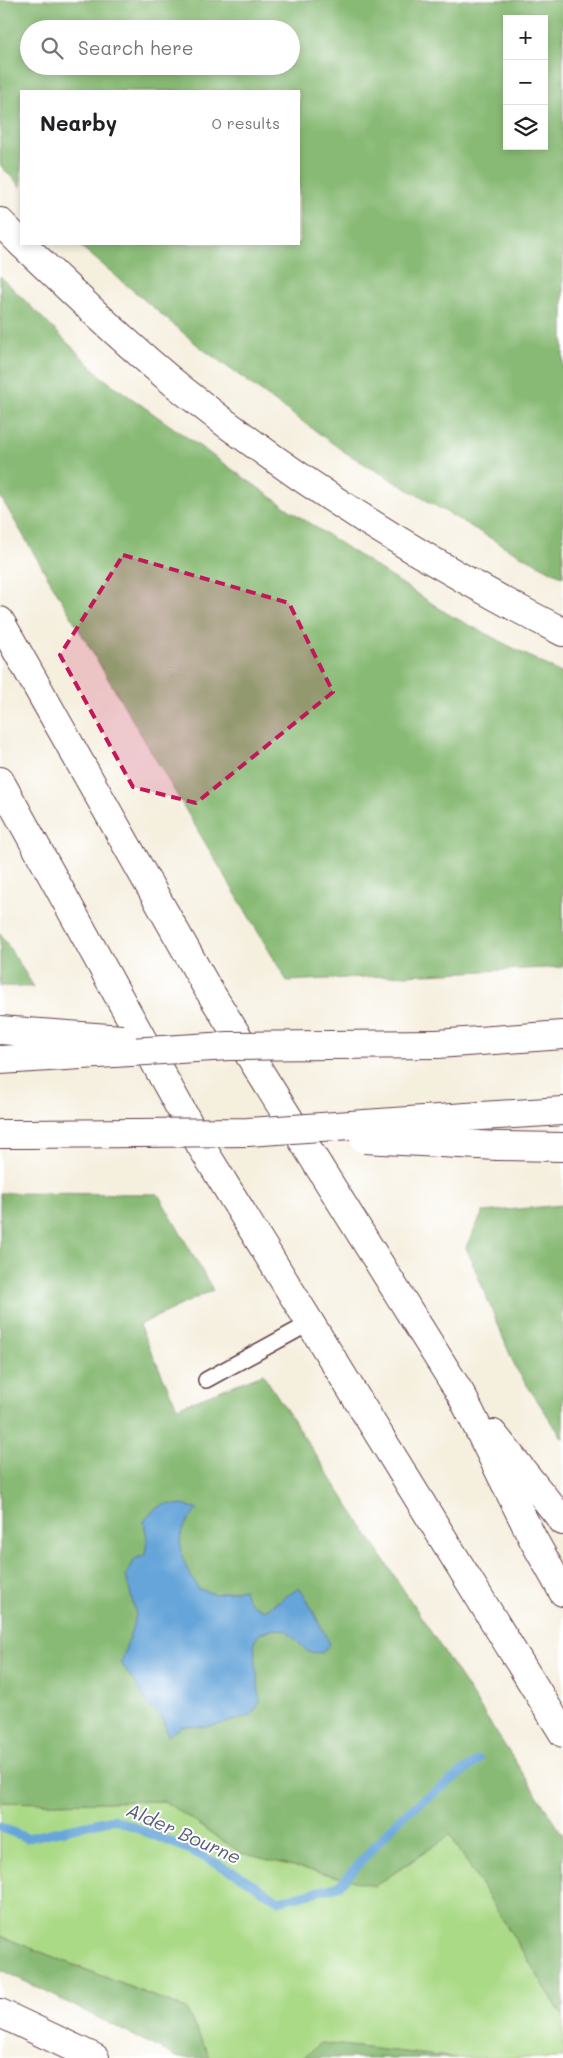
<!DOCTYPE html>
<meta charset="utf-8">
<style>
body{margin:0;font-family:Mali,sans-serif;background:#f2f2f2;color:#202124}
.controls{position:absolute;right:15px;top:15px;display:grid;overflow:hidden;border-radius:0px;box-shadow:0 2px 8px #0003}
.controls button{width:45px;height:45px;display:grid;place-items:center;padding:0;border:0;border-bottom:1px solid #e0e0e0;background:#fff;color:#202124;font:25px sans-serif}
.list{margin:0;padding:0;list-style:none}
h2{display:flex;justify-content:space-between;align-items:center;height:65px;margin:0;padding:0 20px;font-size:21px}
h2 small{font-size:16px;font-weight:400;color:#757577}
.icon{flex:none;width:28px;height:28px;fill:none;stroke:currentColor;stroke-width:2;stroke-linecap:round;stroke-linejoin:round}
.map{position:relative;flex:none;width:563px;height:2058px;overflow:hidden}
.search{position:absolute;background:#fff;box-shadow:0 2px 8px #0003;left:20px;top:20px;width:280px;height:55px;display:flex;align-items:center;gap:12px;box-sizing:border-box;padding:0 18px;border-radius:28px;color:#757577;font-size:19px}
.panel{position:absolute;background:#fff;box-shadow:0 2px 8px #0003;left:20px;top:90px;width:280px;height:155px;border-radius:0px}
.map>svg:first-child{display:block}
</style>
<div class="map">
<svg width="563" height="2058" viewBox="0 0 563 2058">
<rect width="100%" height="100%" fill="#fff"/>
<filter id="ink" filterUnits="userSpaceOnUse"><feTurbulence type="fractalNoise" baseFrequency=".02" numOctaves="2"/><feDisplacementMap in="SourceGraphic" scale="10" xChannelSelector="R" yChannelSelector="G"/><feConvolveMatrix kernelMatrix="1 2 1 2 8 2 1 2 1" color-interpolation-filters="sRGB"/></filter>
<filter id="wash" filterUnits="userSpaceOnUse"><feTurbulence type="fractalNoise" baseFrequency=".0096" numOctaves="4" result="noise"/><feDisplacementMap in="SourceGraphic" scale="20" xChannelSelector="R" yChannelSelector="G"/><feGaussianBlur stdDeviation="1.12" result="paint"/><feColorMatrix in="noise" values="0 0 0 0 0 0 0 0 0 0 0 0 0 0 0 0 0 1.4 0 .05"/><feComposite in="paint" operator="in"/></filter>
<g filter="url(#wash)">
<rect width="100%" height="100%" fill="#f5efde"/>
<path fill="#abda87" stroke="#7a7c59" d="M164,1801L241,1853L375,1886L450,1835L563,2016V2058H457L321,2043L303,2058H210L186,2009L0,1936V1802L47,1803Z"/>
<g fill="#88ba74" stroke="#696c50" fill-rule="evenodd">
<path d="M0,0H563V577L509,549L346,453L200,347L78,244H299V91H21V187L0,165ZM507,19H544V146H507ZM29,29H291V66H29Z"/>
<path d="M0,276L103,378L291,511L448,614L563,674V967L287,981L0,496Z"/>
<path d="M0,933L34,987L0,986Z"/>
<path d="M0,1193L158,1194L213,1290L139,1325L177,1407L263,1374L563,1835V2016L450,1835L375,1886L241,1853L164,1801L47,1803L0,1802Z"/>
<path d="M563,1205V1439L515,1367L466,1247L483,1212Z"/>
<path d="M0,1936L186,2009L210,2058H179L0,1969Z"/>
<path d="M321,2043L457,2058H303Z"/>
</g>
<path fill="#66a5d9" stroke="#586282" d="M167,1504L182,1505L198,1509C193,1515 186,1522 183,1529C174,1549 188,1572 199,1589L215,1594L244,1589C246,1602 253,1606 265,1610L299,1588C312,1605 319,1625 330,1644L322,1653L308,1652L286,1630L275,1629L260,1633L254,1642L260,1702L251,1716L222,1724L205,1727L182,1726L168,1736L163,1720L147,1704L138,1687L121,1663L136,1615L126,1576L135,1559L145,1555L147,1540L144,1521L156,1508Z"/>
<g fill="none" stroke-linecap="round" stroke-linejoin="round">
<path stroke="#66a5d9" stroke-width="9" d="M0,1827L27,1838L114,1819L188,1849L237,1874L279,1901L339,1886L402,1816L479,1760"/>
</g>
</g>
<g filter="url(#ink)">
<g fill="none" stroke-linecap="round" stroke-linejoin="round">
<g stroke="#643e46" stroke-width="18">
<path id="lane" d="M206,1380L310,1323"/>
</g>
<g stroke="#643e46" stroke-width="30">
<g id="highway">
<path d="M0,222L21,243"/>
<path d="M22,244C75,294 127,345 184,391C302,485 429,564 563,632"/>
<path d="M0,621L205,984L462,1396L533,1539L563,1592"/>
<path d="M0,781L201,1146L563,1733"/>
<path d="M437,1044L563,1035"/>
<path d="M481,1116L563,1111"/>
<path d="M0,1134H24"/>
<path d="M498,1146L563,1147"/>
<path d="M493,1434L563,1521"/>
<path d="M0,2013L95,2058"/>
</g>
</g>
<use href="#lane" stroke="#fff" stroke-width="15"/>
<use href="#highway" stroke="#fff" stroke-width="28"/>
<g stroke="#643e46" stroke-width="30" stroke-linecap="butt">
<g id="highway-bridge">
<path d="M0,1030L122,1039"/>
<path d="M0,1060L228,1046L437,1044"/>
<path d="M24,1134L248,1132L481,1116"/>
<path d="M364,1139L498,1146"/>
</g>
</g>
<use href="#highway-bridge" stroke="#fff" stroke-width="28"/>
</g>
</g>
<path fill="#c2185b" fill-opacity="0.2" stroke="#c2185b" stroke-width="4" stroke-dasharray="10 6" stroke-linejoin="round" d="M123,555L289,603L333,692L196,803L133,787L60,655Z"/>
<g text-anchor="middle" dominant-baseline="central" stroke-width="4" stroke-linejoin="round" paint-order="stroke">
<g font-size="19" font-style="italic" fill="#575b79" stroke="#fff">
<text transform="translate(184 1833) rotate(24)">Alder Bourne</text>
</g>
</g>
</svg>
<div class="controls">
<button>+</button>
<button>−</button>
<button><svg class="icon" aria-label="layers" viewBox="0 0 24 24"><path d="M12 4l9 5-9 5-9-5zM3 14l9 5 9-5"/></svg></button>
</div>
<div class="search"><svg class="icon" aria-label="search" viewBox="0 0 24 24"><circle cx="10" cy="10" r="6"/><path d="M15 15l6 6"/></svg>Search here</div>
<section class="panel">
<h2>Nearby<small>0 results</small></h2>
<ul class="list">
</ul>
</section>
</div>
